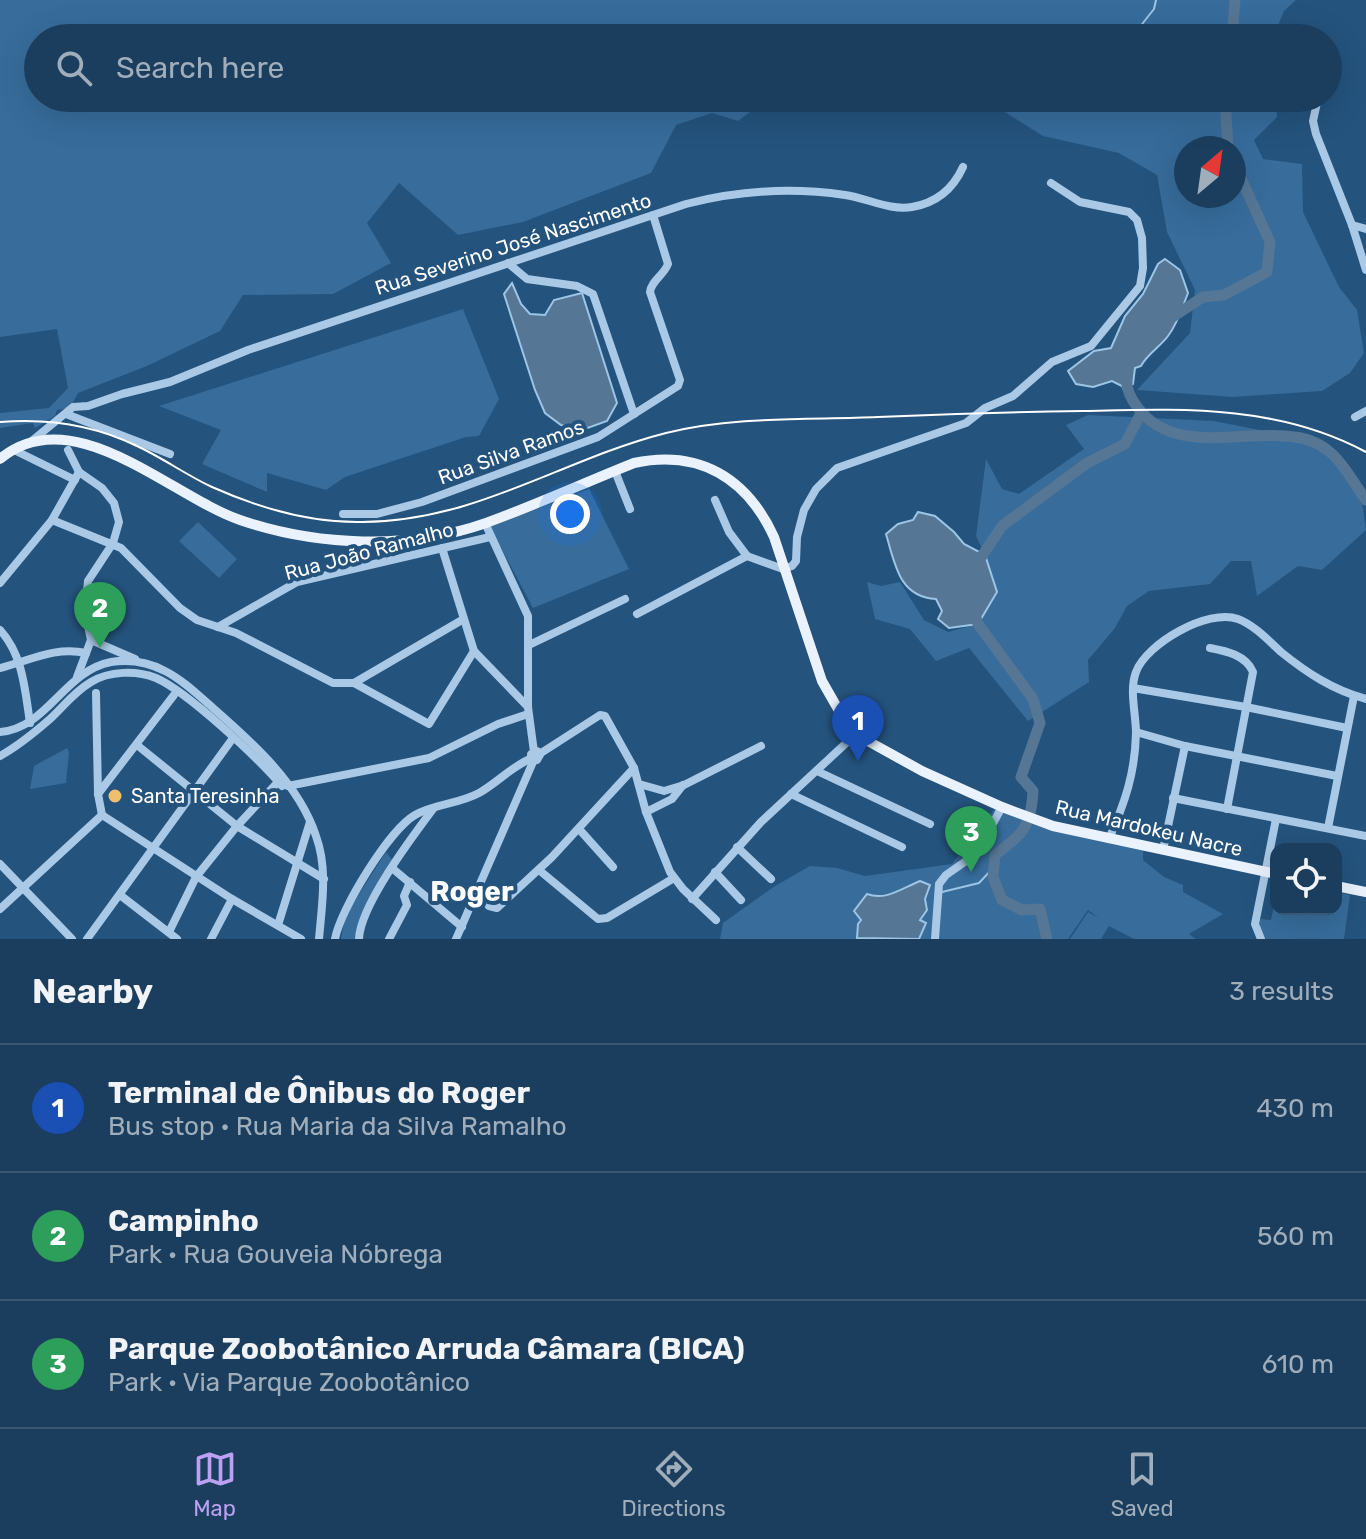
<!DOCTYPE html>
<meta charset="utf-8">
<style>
body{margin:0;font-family:Rubik,sans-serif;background:#284967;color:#f1f3f6}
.controls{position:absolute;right:24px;bottom:24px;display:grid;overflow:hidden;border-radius:16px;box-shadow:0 8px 32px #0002}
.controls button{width:72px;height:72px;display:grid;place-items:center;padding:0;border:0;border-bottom:2px solid #395773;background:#1b3e5e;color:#f1f3f6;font:40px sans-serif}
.compass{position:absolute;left:1174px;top:136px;width:72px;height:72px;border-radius:50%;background:#1b3e5e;box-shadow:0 8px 32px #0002;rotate:29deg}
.you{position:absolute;left:570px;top:514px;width:28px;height:28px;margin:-20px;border:6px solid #fff;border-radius:50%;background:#1a73e8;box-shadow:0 0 0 12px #1a73e833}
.badge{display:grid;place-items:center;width:52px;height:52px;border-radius:50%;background:#bca0f2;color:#fff;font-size:26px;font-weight:700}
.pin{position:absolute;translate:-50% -66px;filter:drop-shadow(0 2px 4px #0008)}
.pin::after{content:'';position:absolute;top:42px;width:28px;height:24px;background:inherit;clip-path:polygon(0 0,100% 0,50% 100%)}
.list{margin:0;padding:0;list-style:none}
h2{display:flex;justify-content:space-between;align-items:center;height:104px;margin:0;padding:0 32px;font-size:34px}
h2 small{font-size:26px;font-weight:400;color:#a0aebc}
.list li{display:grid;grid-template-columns:52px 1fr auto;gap:24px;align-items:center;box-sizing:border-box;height:128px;padding:0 32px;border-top:2px solid #395773}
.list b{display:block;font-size:30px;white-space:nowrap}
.list p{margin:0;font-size:26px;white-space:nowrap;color:#a0aebc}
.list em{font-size:26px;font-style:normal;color:#a0aebc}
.icon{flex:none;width:44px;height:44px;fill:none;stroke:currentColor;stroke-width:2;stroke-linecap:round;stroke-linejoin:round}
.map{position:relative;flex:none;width:1366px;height:939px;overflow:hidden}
.search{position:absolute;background:#1b3e5e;box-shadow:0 8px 32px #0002;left:24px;right:24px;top:24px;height:88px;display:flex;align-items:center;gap:20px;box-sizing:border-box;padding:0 28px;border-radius:44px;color:#a0aebc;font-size:30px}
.sheet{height:488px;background:#1b3e5e}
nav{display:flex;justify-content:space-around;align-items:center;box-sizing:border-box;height:112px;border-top:2px solid #395773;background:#1b3e5e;font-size:22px;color:#a0aebc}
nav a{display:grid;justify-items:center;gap:4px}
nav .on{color:#bca0f2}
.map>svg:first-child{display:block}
</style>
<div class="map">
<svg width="1366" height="939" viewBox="0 0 1366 939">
<rect width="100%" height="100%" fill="#24537d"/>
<g fill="#376c9b" fill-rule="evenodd">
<path d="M0,0H1296L1284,11L1273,38H38V98H769L738,121L712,113L676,125L651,173L523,222L458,235L399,183L367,223L391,263L333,294L243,295L220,331L147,366L78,393L70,408L57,410L55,416L35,428L33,423L0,428V413L49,408L68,388L57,329L0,337Z"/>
<path d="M983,98H1276L1277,117L1254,140L1263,159L1302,164L1303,212L1339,287L1357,310L1364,353L1350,373L1322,391L1233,397L1137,390L1190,333L1195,290L1167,232L1157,175L1119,153L1043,136ZM1186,148H1234V196H1186Z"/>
<path d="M463,309L499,399L479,436L466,437L345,477L326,490L267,473V492L202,464L221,430L159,406Z"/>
<path d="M1088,415L1214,421L1319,442L1359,480L1366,530L1322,570L1298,566L1257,596L1251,561H1231L1210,584L1149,591L1127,606L1115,628L1088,660L1089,682L1028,721L969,648L936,661L910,629L875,619L867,582L881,586L900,582L924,620L948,632L978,624L985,555L976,536L986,459L1002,489L1019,494L1084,449L1066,425Z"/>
<path d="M589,489L629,569L533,608L490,527Z"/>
<path d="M198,522L237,559L219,578L179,541Z"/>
<path d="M67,748L69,752L66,783L30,789L34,766Z"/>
<path d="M999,803L1044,825L1143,847V860L1164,877L1183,885V892L1223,914L1189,934L1196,939H1134L1109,926L1101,939H1070L1088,912L1099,918L1088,910L1068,939H720L723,923L775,886L810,866L837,868L865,876L952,864Z"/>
<path d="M386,852L393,861L356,939H341L345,916Z"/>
<path d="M1336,892L1350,895L1344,939H1266L1259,927L1260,919L1271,920L1276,896V909H1336Z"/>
</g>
<g fill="#557695" stroke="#9dc5e6" stroke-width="2">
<path d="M1165,259L1180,270L1188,293C1182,308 1178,323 1168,336C1160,347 1147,354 1141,366L1135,368L1133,384L1124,390L1122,386L1112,381L1093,387L1076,384L1068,371L1094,351L1111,348L1125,316L1143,294L1158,264Z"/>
<path d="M512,283L521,304L530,314L545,315L554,300L582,293L617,403L607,421L582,430L561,425L545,413L535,390L504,294Z"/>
<path d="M918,512L935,516L954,532L964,544L985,555L997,592L978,624L949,628L938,619L942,611L936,599C899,597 895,564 886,534L898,524L913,520Z"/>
<path d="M920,881L930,885L925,899L927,910L920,920L926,923L919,939L857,938L858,924L861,920L854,911L867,894C885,901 901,889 920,881Z"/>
</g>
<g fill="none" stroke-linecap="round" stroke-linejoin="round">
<g stroke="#9dc5e6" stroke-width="2">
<path d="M1131,38L1154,9L1156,0"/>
<path d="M942,892L979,883L994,867"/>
</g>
<g stroke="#557695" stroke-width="11">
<path d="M1232,38L1235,0"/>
<path d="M1225,98L1228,148"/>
<path d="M1171,318L1203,297L1224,295L1267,272L1270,242L1234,163"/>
<path d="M1127,375C1125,387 1130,398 1138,408C1176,458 1247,427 1301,438C1336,445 1347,474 1366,500"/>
<path d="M976,565L1002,526L1087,463L1125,444L1141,413"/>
<path d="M974,612L978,624L1033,699L1040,723L1021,777L1033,791C1031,828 1023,833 995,855L993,877L1002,900L1022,910L1040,909L1047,939"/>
</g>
<g stroke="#a9c9e6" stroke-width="8">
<path d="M1318,98L1313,121L1316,134L1352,225L1366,270"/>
<path d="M1352,225L1366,229"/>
<path d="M508,263L527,279L577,286L593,294L634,414"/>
<path d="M66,414L170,454"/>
<path d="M1355,417L1366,411"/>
<path d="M28,444L73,407L88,406L122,394L170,382L248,350L686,204C740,190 790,187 845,195C867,198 890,211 912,207C936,203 953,189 963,167"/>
<path d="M14,450L75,480"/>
<path d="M68,450L79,472L102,488L114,503L119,522L113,543L88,581L85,612L91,640L77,677"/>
<path d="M615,471L630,509"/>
<path d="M715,500L729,532L747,556L783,569L792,566L796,561L797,537L804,510L816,489L837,468L966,423L985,408L1013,396L1052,362L1091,346L1140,286L1143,268L1142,238L1137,220L1129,212L1080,202L1051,183"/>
<path d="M343,514H377L422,502L598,437L678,386L680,380L650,292C651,281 664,275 668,264L653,215"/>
<path d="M52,520L121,548L180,608L197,620L236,633L333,683H354L429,724L474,651"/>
<path d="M485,523L528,616V707L534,752"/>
<path d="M442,548L474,651L528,707"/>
<path d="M0,583L52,520L79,472"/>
<path d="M637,614L747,556"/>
<path d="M218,627L297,582L490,537"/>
<path d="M0,630C23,655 25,690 30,723"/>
<path d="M91,640L135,659"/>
<path d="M529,645L625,599"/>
<path d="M1210,648C1226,651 1246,655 1253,672L1227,809"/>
<path d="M0,668C29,661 55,646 86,653"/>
<path d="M354,683L462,620"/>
<path d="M1133,688L1246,707L1347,728"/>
<path d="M96,693L98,794L102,815"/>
<path d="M0,732C48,728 64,671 111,662C130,659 148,662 165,671C183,680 198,695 213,708C253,743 299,784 316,836C328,869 322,904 319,939"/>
<path d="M1136,732L1185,746L1337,776"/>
<path d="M137,745L237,826L324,879"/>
<path d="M541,753L537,751L531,754V761L537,760L541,753L600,715L605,716L634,768L646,812L670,872L683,889L716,920"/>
<path d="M0,756C18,746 34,733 50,719C63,707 74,692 91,682C109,671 136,670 156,678C188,692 258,758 282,786"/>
<path d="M817,771L930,824"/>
<path d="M639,784L664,791L684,785L761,746"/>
<path d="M288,786L429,758L498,724L528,714"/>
<path d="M98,794L174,695"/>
<path d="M791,794L902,847"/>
<path d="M1173,798L1366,836"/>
<path d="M646,812L672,799L683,785"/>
<path d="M102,815L232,899L301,939"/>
<path d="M1328,828L1354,696"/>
<path d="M579,829L613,867"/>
<path d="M1109,839C1125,802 1135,774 1136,733C1136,714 1129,690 1136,672C1146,644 1208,608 1238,619C1254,625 1268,640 1281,652C1307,673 1333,690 1366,699"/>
<path d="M737,847L771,879"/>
<path d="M1163,850L1185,746"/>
<path d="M0,864L72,939"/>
<path d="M392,868L462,927"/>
<path d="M539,870L598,919L607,918L674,878"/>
<path d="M715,872L741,900"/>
<path d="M477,893L489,906L497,908L552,857L634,768"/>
<path d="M120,895L177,939"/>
<path d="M692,899L761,822L857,733"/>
<path d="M0,909L102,815"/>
<path d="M278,925L310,822"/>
<path d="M169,932L196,877L237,826L278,782"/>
<path d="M87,939L233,738"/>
<path d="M211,939L232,899"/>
<path d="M335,939C340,910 389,830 415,815C434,804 459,804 479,793C497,783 511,767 530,759"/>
<path d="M359,939C360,906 412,837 433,809"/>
<path d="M389,939L407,905L404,896L410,882"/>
<path d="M456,939L533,762"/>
<path d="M935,939L939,884L946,875L976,854L1002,807"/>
<path d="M1261,939L1255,924L1276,819"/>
</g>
<g stroke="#eaf3fd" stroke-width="10">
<path d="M0,459C73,398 172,497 240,520C316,546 409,550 486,523C536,505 584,483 634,463C699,449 747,478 774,537L822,681L838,709L857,733L866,740L922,771L1002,807L1053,826L1276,874"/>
<path d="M1336,886L1366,892"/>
</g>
<path stroke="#fff" stroke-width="2" d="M0,422C48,418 94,425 137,446C163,458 186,475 212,487C259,508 311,523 362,522C478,521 560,460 666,433C734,416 808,420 878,417C946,414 1014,412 1083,411C1180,409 1277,404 1366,452"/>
</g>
<circle fill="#f0bf6d" stroke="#24537d" stroke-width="3" cx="115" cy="796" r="8"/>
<g text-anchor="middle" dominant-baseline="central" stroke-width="8" stroke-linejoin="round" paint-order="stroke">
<g font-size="20" fill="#fff" stroke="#24537d">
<text transform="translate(513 244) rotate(-18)">Rua Severino José Nascimento</text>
<text transform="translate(511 452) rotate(-20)">Rua Silva Ramos</text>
<text transform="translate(369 551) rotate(-15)">Rua João Ramalho</text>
<text transform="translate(1149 828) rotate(13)">Rua Mardokeu Nacre</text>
</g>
<g font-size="20" fill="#fff" stroke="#24537d" text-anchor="start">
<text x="131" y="796">Santa Teresinha</text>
</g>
<g font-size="28" font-weight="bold" fill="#fff" stroke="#24537d">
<text x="472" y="891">Roger</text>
</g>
</g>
</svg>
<div class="controls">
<button><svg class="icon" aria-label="locate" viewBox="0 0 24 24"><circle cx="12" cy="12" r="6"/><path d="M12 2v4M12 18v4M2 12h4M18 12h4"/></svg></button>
</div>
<svg class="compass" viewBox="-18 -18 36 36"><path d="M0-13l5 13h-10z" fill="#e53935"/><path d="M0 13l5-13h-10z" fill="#a0aebc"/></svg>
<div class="you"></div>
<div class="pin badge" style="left:858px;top:761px;background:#1a4fb4">1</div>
<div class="pin badge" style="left:100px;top:648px;background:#2e9e5b">2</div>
<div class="pin badge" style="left:971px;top:872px;background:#2e9e5b">3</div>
<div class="search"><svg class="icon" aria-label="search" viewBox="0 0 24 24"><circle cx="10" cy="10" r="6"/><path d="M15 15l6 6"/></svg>Search here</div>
</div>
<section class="sheet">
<h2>Nearby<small>3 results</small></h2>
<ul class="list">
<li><span class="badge" style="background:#1a4fb4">1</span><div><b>Terminal de Ônibus do Roger</b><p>Bus stop · Rua Maria da Silva Ramalho</p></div><em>430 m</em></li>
<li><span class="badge" style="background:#2e9e5b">2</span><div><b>Campinho</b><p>Park · Rua Gouveia Nóbrega</p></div><em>560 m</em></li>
<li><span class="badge" style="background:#2e9e5b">3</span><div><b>Parque Zoobotânico Arruda Câmara (BICA)</b><p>Park · Via Parque Zoobotânico</p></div><em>610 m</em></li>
</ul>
</section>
<nav>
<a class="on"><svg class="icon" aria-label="map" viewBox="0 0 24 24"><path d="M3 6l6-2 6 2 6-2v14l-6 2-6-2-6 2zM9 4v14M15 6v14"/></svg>Map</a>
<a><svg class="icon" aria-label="directions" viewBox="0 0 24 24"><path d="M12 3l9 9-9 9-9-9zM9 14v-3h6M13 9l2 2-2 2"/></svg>Directions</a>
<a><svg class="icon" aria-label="saved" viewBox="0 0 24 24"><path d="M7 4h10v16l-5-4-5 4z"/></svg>Saved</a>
</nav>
